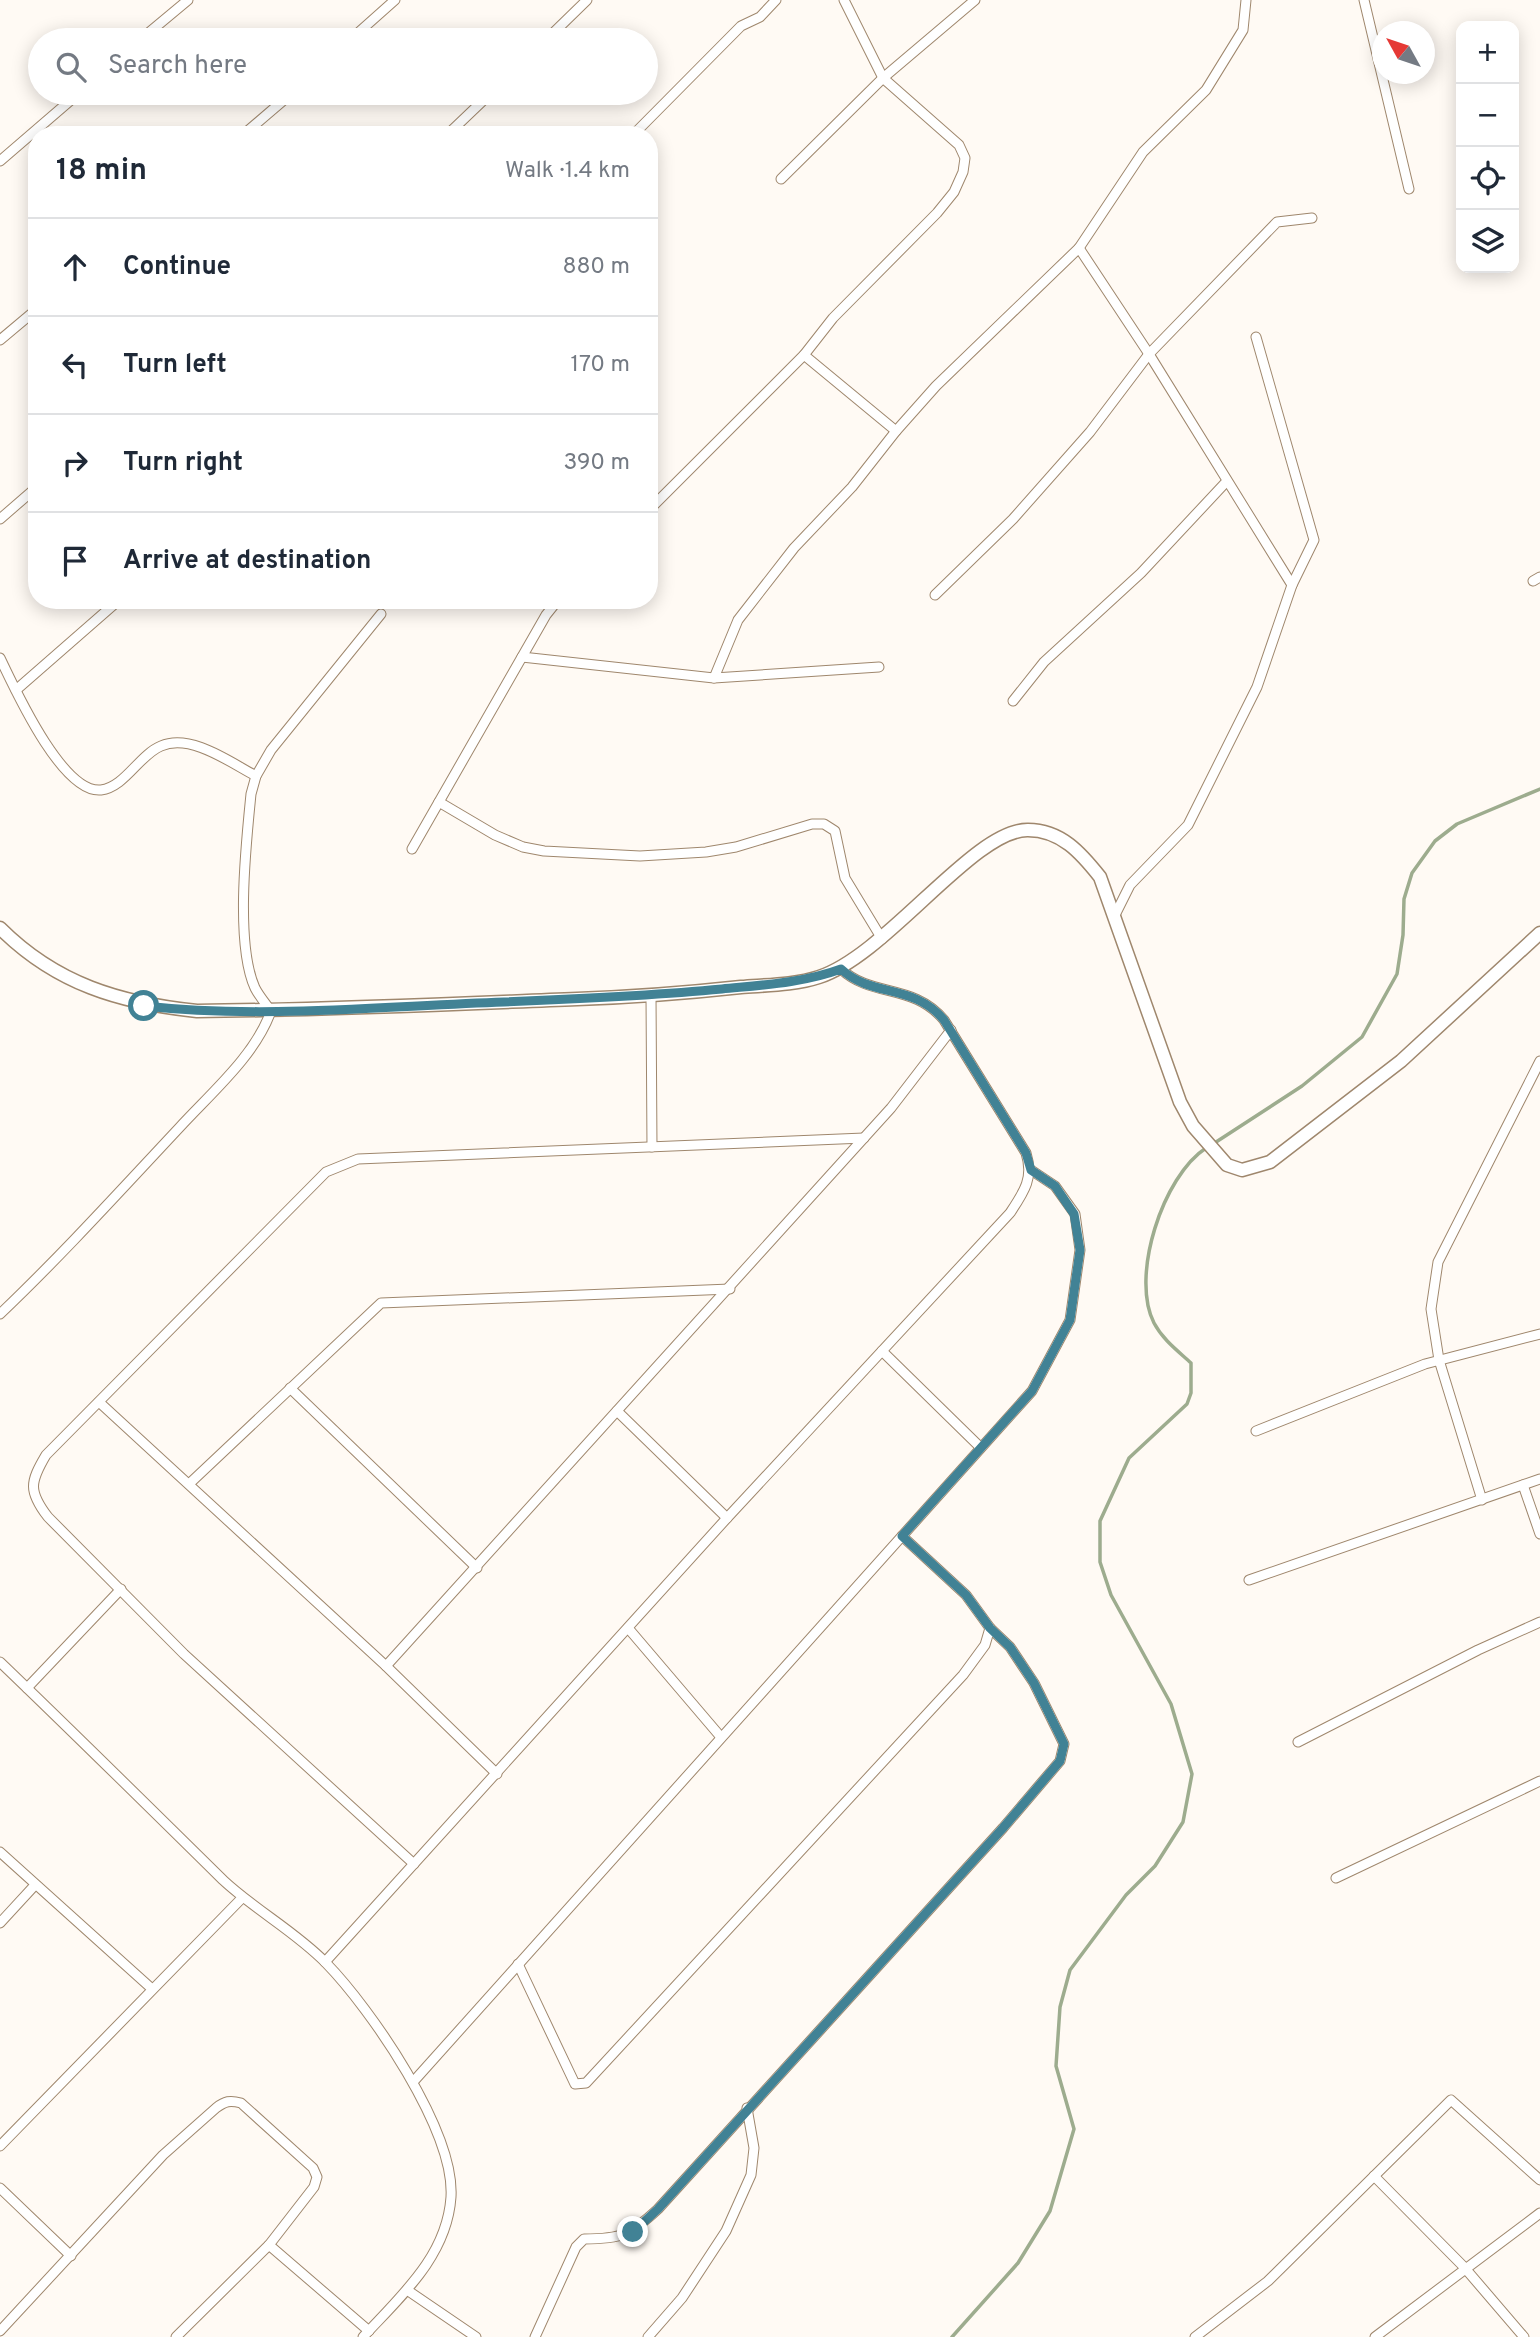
<!DOCTYPE html>
<meta charset="utf-8">
<style>
body{margin:0;font-family:Overpass,sans-serif;background:#f2f2f3;color:#1f2937}
.controls{position:absolute;right:21px;top:21px;display:grid;overflow:hidden;border-radius:14px;box-shadow:0 4px 18px #0003}
.controls button{width:63px;height:63px;display:grid;place-items:center;padding:0;border:0;border-bottom:2px solid #e0e1e3;background:#fff;color:#1f2937;font:35px sans-serif}
.compass{position:absolute;left:1372px;top:21px;width:63px;height:63px;border-radius:50%;background:#fff;box-shadow:0 4px 18px #0003;rotate:310deg}
.stop{position:absolute;width:21px;height:21px;margin:-16px;border:5px solid #418295;border-radius:50%;background:#fff}
.stop.end{background:#418295;border-color:#fff;box-shadow:0 2px 7px #0008}
.list{margin:0;padding:0;list-style:none}
h2{display:flex;justify-content:space-between;align-items:center;height:91px;margin:0;padding:0 28px;font-size:30px}
h2 small{font-size:23px;font-weight:400;color:#747a83}
.list li{display:grid;grid-template-columns:46px 1fr auto;gap:21px;align-items:center;box-sizing:border-box;height:98px;padding:0 28px;border-top:2px solid #e0e1e3}
.list b{display:block;font-size:26px;white-space:nowrap}
.list em{font-size:23px;font-style:normal;color:#747a83}
.icon{flex:none;width:38px;height:38px;fill:none;stroke:currentColor;stroke-width:2;stroke-linecap:round;stroke-linejoin:round}
.map{position:relative;flex:none;width:1540px;height:2337px;overflow:hidden}
.search{position:absolute;background:#fff;box-shadow:0 4px 18px #0003;left:28px;top:28px;width:630px;height:77px;display:flex;align-items:center;gap:18px;box-sizing:border-box;padding:0 24px;border-radius:38px;color:#747a83;font-size:26px}
.panel{position:absolute;background:#fff;box-shadow:0 4px 18px #0003;left:28px;top:126px;width:630px;height:483px;border-radius:28px}
.map>svg:first-child{display:block}
</style>
<div class="map">
<svg width="1540" height="2337" viewBox="0 0 1540 2337">
<rect width="100%" height="100%" fill="#fffaf4"/>
<g fill="none" stroke-linecap="round" stroke-linejoin="round">
<g stroke="#9dac8e" stroke-width="3.5">
<path d="M1213,1144L1302,1086L1362,1037L1397,974L1403,935L1404,899L1412,873L1435,841L1457,824L1540,789"/>
<path d="M952,2337L1018,2263L1050,2211L1074,2129L1056,2066L1060,2007L1070,1970L1126,1895L1155,1866L1183,1822L1192,1774L1171,1704L1111,1595L1100,1562V1521L1129,1458L1187,1404L1191,1393V1363C1178,1351 1163,1340 1154,1323C1130,1276 1163,1176 1206,1148"/>
</g>
<g stroke="#9f876d" stroke-width="11">
<g id="street">
<path d="M1364,0L1409,189"/>
<path d="M140,40L188,0"/>
<path d="M350,40L395,0"/>
<path d="M546,40L587,0"/>
<path d="M243,135L292,93"/>
<path d="M447,135L491,93"/>
<path d="M633,135L741,26L760,17L776,0"/>
<path d="M0,161L79,93"/>
<path d="M781,179L883,78L975,0"/>
<path d="M1079,248L1143,152L1206,90L1243,30L1246,0"/>
<path d="M1256,337L1314,540L1292,585"/>
<path d="M0,340L37,309"/>
<path d="M804,355L896,431"/>
<path d="M649,510L804,355L833,318L937,213L954,192L963,172L965,158L959,145L883,78L844,0"/>
<path d="M0,519L37,487"/>
<path d="M1533,581L1540,577"/>
<path d="M935,595L1013,519L1090,432L1149,354L1277,222L1312,218"/>
<path d="M522,657L714,678L879,667"/>
<path d="M0,658C14,687 62,794 101,790C125,787 139,755 161,746C191,733 231,763 256,776"/>
<path d="M714,678L738,620L794,548L852,487L896,431L936,386L1079,248L1149,354L1292,585L1257,687L1188,825L1130,885L1115,915"/>
<path d="M16,690L119,600"/>
<path d="M1013,701L1044,662L1141,573L1227,481"/>
<path d="M439,802L495,835L523,847L544,851L640,856L706,852L736,847L812,824H824L835,831L845,878L882,939"/>
<path d="M412,849L546,615L558,600"/>
<path d="M651,996L652,1147"/>
<path d="M0,1314C62,1255 120,1191 179,1128C211,1093 255,1056 271,1011C266,1004 259,996 255,988C235,944 246,844 251,794L256,776L271,750L381,614"/>
<path d="M882,1351L980,1447"/>
<path d="M290,1388L477,1568"/>
<path d="M99,1402L386,1666L497,1774"/>
<path d="M617,1411L727,1518"/>
<path d="M1256,1431L1425,1364L1540,1334"/>
<path d="M189,1484L381,1303L730,1289"/>
<path d="M1523,1485L1540,1534"/>
<path d="M1482,1500L1439,1360L1431,1309L1438,1262L1540,1061"/>
<path d="M1249,1580L1540,1479"/>
<path d="M628,1628L720,1736"/>
<path d="M0,1662C75,1734 149,1807 223,1880C255,1910 296,1932 326,1963C371,2009 455,2131 451,2197C447,2256 401,2296 363,2337"/>
<path d="M386,1666L891,1108L951,1030"/>
<path d="M27,1688L121,1589"/>
<path d="M1298,1742L1478,1650L1540,1622"/>
<path d="M0,1852L151,1988"/>
<path d="M414,1864L184,1654L48,1517C28,1491 30,1482 46,1455L326,1172L358,1159L864,1138"/>
<path d="M1336,1878L1540,1781"/>
<path d="M0,1923L35,1885"/>
<path d="M325,1962L727,1518L1010,1213C1024,1192 1034,1178 1026,1153L944,1020C913,983 872,998 841,969"/>
<path d="M518,1964L575,2084L586,2083L963,1675L985,1645L990,1628L966,1595L902,1536"/>
<path d="M413,2082L1032,1391L1070,1320L1080,1250L1075,1214L1055,1186L1031,1170"/>
<path d="M0,2146L242,1898"/>
<path d="M1374,2176L1464,2267L1524,2337"/>
<path d="M0,2188L71,2256"/>
<path d="M269,2245L369,2331"/>
<path d="M407,2290L476,2337"/>
<path d="M0,2331L163,2155L216,2108C225,2101 230,2100 241,2103L313,2168L317,2177L314,2187L269,2245L176,2337"/>
<path d="M535,2337L576,2247L584,2239C622,2239 630,2235 658,2209L1003,1828L1060,1761L1064,1744L1034,1683L1010,1647L990,1628"/>
<path d="M648,2337L682,2298L726,2231L751,2175L754,2148L747,2108"/>
<path d="M1195,2337L1268,2281L1451,2100L1540,2180"/>
<path d="M1375,2337L1540,2213"/>
</g>
</g>
<g stroke="#9f876d" stroke-width="15">
<path id="secondary" d="M0,928C56,984 120,1003 197,1011C324,1010 450,1004 577,999C632,997 686,993 741,987C766,985 795,985 819,977C887,955 974,829 1028,830C1061,830 1081,853 1100,877L1180,1102L1193,1126L1227,1165L1242,1170L1270,1162L1401,1061L1540,933"/>
</g>
<use href="#street" stroke="#fff" stroke-width="9"/>
<use href="#secondary" stroke="#fff" stroke-width="12"/>
</g>
<g fill="none" stroke-linecap="round" stroke-linejoin="round">
<path stroke="#418295" stroke-width="9" d="M144,1006C263,1019 385,1006 504,1002C577,999 649,996 722,989C762,985 803,983 841,969C872,998 913,983 944,1020L1026,1153L1031,1170L1055,1186L1074,1214L1080,1250L1070,1320L1032,1391L902,1536L966,1595L990,1628L1010,1647L1034,1683L1064,1744L1060,1761L1003,1828L658,2209L633,2232"/>
</g>
</svg>
<div class="controls">
<button>+</button>
<button>−</button>
<button><svg class="icon" aria-label="locate" viewBox="0 0 24 24"><circle cx="12" cy="12" r="6"/><path d="M12 2v4M12 18v4M2 12h4M18 12h4"/></svg></button>
<button><svg class="icon" aria-label="layers" viewBox="0 0 24 24"><path d="M12 4l9 5-9 5-9-5zM3 14l9 5 9-5"/></svg></button>
</div>
<svg class="compass" viewBox="-18 -18 36 36"><path d="M0-13l5 13h-10z" fill="#e53935"/><path d="M0 13l5-13h-10z" fill="#747a83"/></svg>
<div class="stop" style="left:144px;top:1006px"></div>
<div class="stop end" style="left:633px;top:2232px"></div>
<div class="search"><svg class="icon" aria-label="search" viewBox="0 0 24 24"><circle cx="10" cy="10" r="6"/><path d="M15 15l6 6"/></svg>Search here</div>
<section class="panel">
<h2>18 min<small>Walk · 1.4 km</small></h2>
<ul class="list">
<li><svg class="icon" aria-label="ahead" viewBox="0 0 24 24"><path d="M12 20V5M6 11l6-6 6 6"/></svg><div><b>Continue</b></div><em>880 m</em></li>
<li><svg class="icon" aria-label="left" viewBox="0 0 24 24"><path d="M17 20v-9H6M10 6l-5 5 5 5"/></svg><div><b>Turn left</b></div><em>170 m</em></li>
<li><svg class="icon" aria-label="right" viewBox="0 0 24 24"><path d="M7 20v-9h11M14 6l5 5-5 5"/></svg><div><b>Turn right</b></div><em>390 m</em></li>
<li><svg class="icon" aria-label="arrive" viewBox="0 0 24 24"><path d="M6 21V4h12l-3 4 3 4H6"/></svg><div><b>Arrive at destination</b></div></li>
</ul>
</section>
</div>
